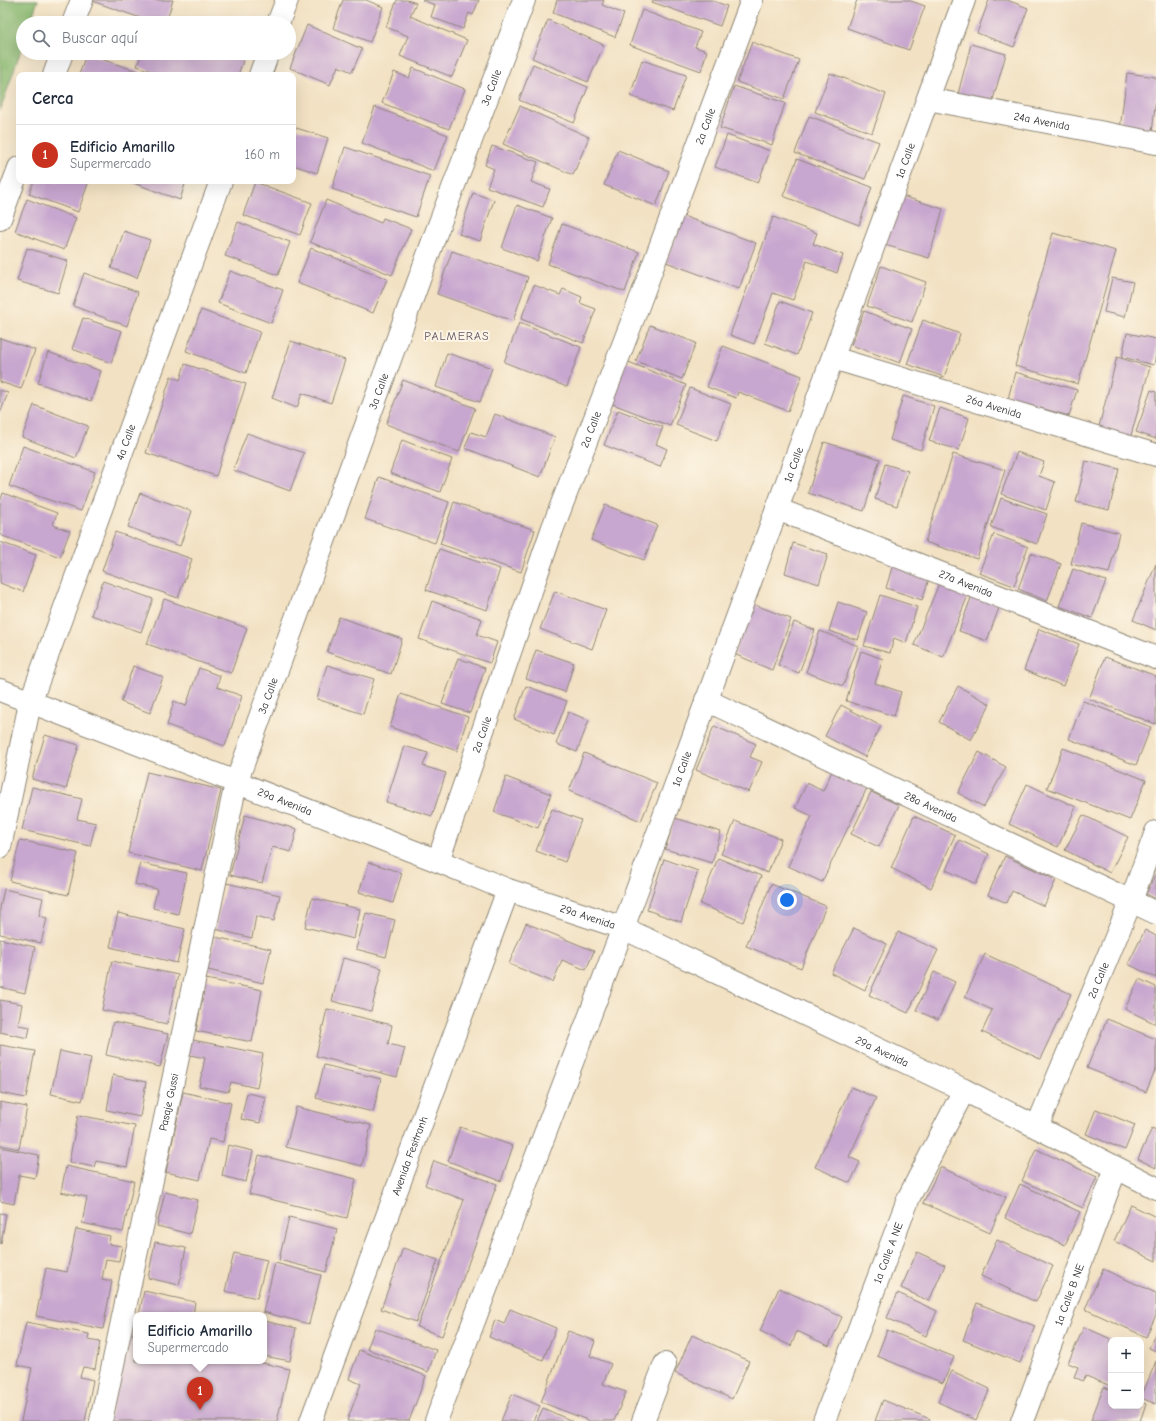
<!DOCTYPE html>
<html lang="es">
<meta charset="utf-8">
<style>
body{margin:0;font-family:"Comic Neue",sans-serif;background:#f6f6f7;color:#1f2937}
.controls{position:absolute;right:12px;bottom:12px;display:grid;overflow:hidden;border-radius:8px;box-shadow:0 4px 16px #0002}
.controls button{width:36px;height:36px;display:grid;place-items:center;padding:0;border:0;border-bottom:1px solid #e0e1e3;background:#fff;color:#1f2937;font:20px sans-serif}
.you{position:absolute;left:787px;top:900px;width:14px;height:14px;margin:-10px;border:3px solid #fff;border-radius:50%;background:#1a73e8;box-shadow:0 0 0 6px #1a73e833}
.badge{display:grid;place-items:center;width:26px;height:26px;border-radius:50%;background:#c8321e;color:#fff;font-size:13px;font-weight:700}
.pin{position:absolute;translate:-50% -33px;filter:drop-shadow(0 1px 2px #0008)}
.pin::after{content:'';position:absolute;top:21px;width:14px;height:12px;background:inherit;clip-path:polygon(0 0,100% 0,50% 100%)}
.popup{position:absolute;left:133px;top:1312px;width:134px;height:52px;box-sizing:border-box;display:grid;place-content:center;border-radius:8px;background:#fff;filter:drop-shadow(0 1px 3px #0005);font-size:13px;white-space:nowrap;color:#747a83}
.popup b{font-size:15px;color:#1f2937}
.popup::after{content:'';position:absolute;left:50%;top:100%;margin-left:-8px;border:8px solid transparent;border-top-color:#fff}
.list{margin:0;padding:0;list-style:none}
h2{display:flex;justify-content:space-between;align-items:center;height:52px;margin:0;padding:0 16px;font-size:17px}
h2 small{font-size:13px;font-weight:400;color:#747a83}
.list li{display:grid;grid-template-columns:26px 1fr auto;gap:12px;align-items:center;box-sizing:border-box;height:60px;padding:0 16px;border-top:1px solid #e0e1e3}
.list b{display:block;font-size:15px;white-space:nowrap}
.list p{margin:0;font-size:13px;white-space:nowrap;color:#747a83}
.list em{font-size:13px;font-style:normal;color:#747a83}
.icon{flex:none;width:22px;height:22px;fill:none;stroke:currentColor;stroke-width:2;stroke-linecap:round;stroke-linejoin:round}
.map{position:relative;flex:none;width:1156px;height:1421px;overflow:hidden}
.search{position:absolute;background:#fff;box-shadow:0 4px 16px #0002;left:16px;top:16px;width:280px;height:44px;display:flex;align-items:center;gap:10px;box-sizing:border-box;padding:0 14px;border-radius:22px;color:#747a83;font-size:15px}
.panel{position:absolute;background:#fff;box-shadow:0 4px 16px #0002;left:16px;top:72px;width:280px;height:112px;border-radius:8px}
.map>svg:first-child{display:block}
</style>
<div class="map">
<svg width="1156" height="1421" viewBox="0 0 1156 1421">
<rect width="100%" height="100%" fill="#fcf5e5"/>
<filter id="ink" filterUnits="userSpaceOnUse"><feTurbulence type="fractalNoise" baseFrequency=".025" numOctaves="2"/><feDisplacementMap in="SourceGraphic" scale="8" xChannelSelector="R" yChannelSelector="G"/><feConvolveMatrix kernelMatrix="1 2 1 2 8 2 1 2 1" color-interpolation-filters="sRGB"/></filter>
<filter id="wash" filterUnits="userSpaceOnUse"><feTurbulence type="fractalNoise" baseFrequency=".012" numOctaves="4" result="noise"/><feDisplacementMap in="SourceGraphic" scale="16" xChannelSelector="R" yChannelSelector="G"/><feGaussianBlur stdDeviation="0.9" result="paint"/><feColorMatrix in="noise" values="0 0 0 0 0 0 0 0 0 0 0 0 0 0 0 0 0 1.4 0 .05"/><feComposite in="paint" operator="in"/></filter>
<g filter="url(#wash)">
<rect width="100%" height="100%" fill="#f2e1c2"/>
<path fill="#88b770" stroke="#5a714e" d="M0,0H38L30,23H23V44L0,111Z"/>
<g id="blocks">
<g fill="#c7a6cf">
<path d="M89,0H173L166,23H155Z"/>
<path d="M343,0H366L383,7L370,42L333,28Z"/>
<path d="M397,0H407L416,3L410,16L467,40L452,77L400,56L408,36L386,27Z"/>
<path d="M422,0H479L473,15L469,13L463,29L431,17L435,5Z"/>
<path d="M557,0H604L602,5L624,14L615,37L553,13Z"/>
<path d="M653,0H711L727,6L720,26L652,2Z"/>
<path d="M857,0H908L925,6L909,50L847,28Z"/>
<path d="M989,0H1007L1028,8L1014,47L977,33Z"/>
<path d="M642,10L701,32L695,47L707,51L701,71L630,45Z"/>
<path d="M548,20L604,45L588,82L532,58Z"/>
<path d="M307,25L362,49L352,72L338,66L330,85L290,68Z"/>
<path d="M752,42L799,60L784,99L737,82Z"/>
<path d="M971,44L1006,54L992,103L958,94Z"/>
<path d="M142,53H230L244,58L238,75H163L137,66Z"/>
<path d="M86,54L143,73V75H79Z"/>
<path d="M642,60L686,75L673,111L630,96Z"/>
<path d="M533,64L588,87L574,123L519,100Z"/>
<path d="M413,68L465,89L449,129L382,103L394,72L409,78Z"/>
<path d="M830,73L886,94L872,133L815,112Z"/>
<path d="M1127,73L1156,77V98L1152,133L1120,129Z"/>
<path d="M734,86L785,103L772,145L720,128Z"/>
<path d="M520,106L589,137L573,175L503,144Z"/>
<path d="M375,107L448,135L434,171L362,143Z"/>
<path d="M809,116L879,142L865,179L795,153Z"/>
<path d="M293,127L328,138L317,173L293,165Z"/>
<path d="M727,135L770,151L758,183L715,167Z"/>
<path d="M492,146L538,162L531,182L550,189L543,207L487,187L494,169L485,165Z"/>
<path d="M345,147L430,176L416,217L332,189Z"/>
<path d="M618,150L669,171L656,206L604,185Z"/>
<path d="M797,159L872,187L859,225L783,196Z"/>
<path d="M34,181H89L78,212L29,194Z"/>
<path d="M128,181H186L180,200Z"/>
<path d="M255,182L312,203L300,235L243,215Z"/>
<path d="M473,193L494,200L480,241L459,234Z"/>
<path d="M899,195L943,209L929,258L885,245Z"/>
<path d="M27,199L76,218L64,250L15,231Z"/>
<path d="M326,200L381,223L383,218L411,229L392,275L310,242Z"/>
<path d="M517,205L552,218L537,261L502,248Z"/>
<path d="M683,216L756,243L739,289L666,262Z"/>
<path d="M773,217L817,233L813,244L843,255L837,273L807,261L793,300L773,293L754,344L730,335Z"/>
<path d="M238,222L290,242L278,275L225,256Z"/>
<path d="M562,224L639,252L625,292L548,264Z"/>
<path d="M124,231L150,240L137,278L111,268Z"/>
<path d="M1053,233L1116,251L1078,384L1015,366Z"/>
<path d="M27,248L68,261L58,293L17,281Z"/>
<path d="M311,248L387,279L373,313L297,283Z"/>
<path d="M452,251L528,277L513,321L437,294Z"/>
<path d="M881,266L926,282L912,322L867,306Z"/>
<path d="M230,271L283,290L271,323L218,303Z"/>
<path d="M84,273L138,292L127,326L73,306Z"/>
<path d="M1112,278L1133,282L1125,317L1104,312Z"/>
<path d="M534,285L560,295L563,289L582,297L580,303L596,309L583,343L521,319Z"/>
<path d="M780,301L812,313L797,355L765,343Z"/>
<path d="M201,310L260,332L246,373L186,351Z"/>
<path d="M864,311L912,329L900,363L851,345Z"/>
<path d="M83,318L122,331L111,363L72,349Z"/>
<path d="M923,320L960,334L944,377L907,364Z"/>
<path d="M519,323L581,347L567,387L504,362Z"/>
<path d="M650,325L696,343L682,379L636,361Z"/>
<path d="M1127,333L1156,339V354L1154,365L1122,357Z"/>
<path d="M0,338L35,350L21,389L0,382Z"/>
<path d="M291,341L345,360L331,403L302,393L297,408L272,398Z"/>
<path d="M723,346L802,376L788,411L738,392L736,398L707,387Z"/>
<path d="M48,352L101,371L91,401L38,383Z"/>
<path d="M447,353L492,368L480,402L436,387Z"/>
<path d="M1117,357L1150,367L1130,439L1098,430Z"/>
<path d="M626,361L686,385L670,426L610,403Z"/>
<path d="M185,364L246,384L216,476L146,453L171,376L180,380Z"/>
<path d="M1015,372L1077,390L1069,416L1008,399Z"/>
<path d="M403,380L475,408L459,452L386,424Z"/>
<path d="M690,388L731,404L717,441L676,425Z"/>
<path d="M0,390L8,393L0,413Z"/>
<path d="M1151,390L1156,392V439L1136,432Z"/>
<path d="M903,396L934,406L921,450L890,440Z"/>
<path d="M34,405L88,426L76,458L22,437Z"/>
<path d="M940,408L969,418L959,450L929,441Z"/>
<path d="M618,410L663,427L656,444L667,449L660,467L604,445Z"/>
<path d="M495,414L555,437L540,477L465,448L471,432L486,437Z"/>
<path d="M247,433L304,453L290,491L233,470Z"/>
<path d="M402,440L452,459L440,492L390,473Z"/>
<path d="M824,442L880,459L864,511L808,493Z"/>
<path d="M23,446L95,472L81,511L9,486Z"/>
<path d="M1017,452L1044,462L1039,476L1055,482L1046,510L1001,494Z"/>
<path d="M953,454L1005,470L977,559L925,542Z"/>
<path d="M1086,461L1119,469L1109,510L1076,502Z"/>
<path d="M885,464L908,471L897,506L875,499Z"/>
<path d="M379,477L449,502L435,543L365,519Z"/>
<path d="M3,493L57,513L53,525L70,531L60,557L0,535V502Z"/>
<path d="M140,493L192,511L180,546L128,527Z"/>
<path d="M1001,498L1047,514L1037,544L991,527Z"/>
<path d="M454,502L535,530L521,572L440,544Z"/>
<path d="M605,505L657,525L644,560L591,540Z"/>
<path d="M1081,523L1119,533L1109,573L1071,564Z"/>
<path d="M115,532L192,559L178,598L102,571Z"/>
<path d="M994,534L1028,547L1014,586L979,573Z"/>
<path d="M0,542L36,555L23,592L0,583Z"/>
<path d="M793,543L828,554L819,584L785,573Z"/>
<path d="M439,549L500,569L487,610L426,590Z"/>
<path d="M1031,553L1061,564L1047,601L1018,589Z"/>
<path d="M893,564L930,576L922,600L886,588Z"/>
<path d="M1156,564V630L1133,620Z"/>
<path d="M1073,569L1106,581L1092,618L1059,606Z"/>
<path d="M103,581L153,599L141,632L91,615Z"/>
<path d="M940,581L969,593L943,657L914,645Z"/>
<path d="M555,591L606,610L592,649L540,629Z"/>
<path d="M880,595L917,607L906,643L894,638L890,653L864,646Z"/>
<path d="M972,595L1000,605L987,641L959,631Z"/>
<path d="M164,599L247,628L231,673L147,644Z"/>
<path d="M432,601L482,619L477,635L497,642L490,663L419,639Z"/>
<path d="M838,602L867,612L858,640L829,631Z"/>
<path d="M753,604L791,619L772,670L734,654Z"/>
<path d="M339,617L402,639L391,674L327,652Z"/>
<path d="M794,622L815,630L799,673L778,665Z"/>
<path d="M1039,629L1079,644L1063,686L1024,670Z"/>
<path d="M820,631L858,646L843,686L806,672Z"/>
<path d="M536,650L574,663L565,692L526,679Z"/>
<path d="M861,651L883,659L875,683L901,692L894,716L846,701Z"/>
<path d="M1105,657L1156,676V724L1089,699Z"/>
<path d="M458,658L485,668L470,713L442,704Z"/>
<path d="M327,665L374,679L363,714L317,699Z"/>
<path d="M133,666L163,677L150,713L121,702Z"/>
<path d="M199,668L220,676L217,687L242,696L225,746L167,725L174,701L186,706Z"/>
<path d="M526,686L567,701L554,735L514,719Z"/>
<path d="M958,686L990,704L971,740L939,722Z"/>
<path d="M401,694L468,717L457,751L390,727Z"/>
<path d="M1083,701L1151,727L1136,765L1069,739Z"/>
<path d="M841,705L881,726L865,757L825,736Z"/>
<path d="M568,712L589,720L577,752L556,744Z"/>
<path d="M714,726L756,744L750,757L762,762L749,792L696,770Z"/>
<path d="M45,735L79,745L66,789L32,779Z"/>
<path d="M404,746L428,753L423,766L446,773L432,816L386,802Z"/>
<path d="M1063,748L1146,780L1130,820L1047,788Z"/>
<path d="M979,752L1006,767L984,807L958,793Z"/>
<path d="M584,753L657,783L641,821L569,791Z"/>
<path d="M832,771L867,788L822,882L788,866L812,816L795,808L807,783L823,791Z"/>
<path d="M147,772L221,790L202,871L128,853Z"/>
<path d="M506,777L551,794L538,828L494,812Z"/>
<path d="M1027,784L1076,807L1058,847L1009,824Z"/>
<path d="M32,787L82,799L77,819L96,823L90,846L22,830Z"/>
<path d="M871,792L899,805L879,847L851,834Z"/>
<path d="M552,809L581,820L565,862L536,851Z"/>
<path d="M245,815L297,829L291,852L272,847L262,883L230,875Z"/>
<path d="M1083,815L1128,837L1110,873L1065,850Z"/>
<path d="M914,816L955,835L931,888L891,868Z"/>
<path d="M675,818L721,832L712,863L665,849Z"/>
<path d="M735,821L781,839L768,873L721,854Z"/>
<path d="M20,840L78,853L68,895L10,881Z"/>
<path d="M959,840L989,854L976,884L946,870Z"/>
<path d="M1005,856L1056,880L1044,906L1012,891L1007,903L988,895Z"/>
<path d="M718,858L761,876L743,922L700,904Z"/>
<path d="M664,859L698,871L681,922L647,910Z"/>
<path d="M369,862L402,873L393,903L359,892Z"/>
<path d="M140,863L187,873L178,914L153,908L157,889L135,884Z"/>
<path d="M1156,873V899L1146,894Z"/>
<path d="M226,883L280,895L274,921L256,916L252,938L215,929Z"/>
<path d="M771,884L826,906L801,968L746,946Z"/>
<path d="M4,889L43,898L39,916L47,918L41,943L0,934V908Z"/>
<path d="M312,898L360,909L354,939L305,927Z"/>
<path d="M118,913L185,929L177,963L110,947Z"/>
<path d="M366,913L395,920L386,957L356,949Z"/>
<path d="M526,923L594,951L586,970L562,960L553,982L509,964Z"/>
<path d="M854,928L887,944L865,990L831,973Z"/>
<path d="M1145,930L1156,936V978L1128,964Z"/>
<path d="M898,932L938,950L908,1013L869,995Z"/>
<path d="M215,937L271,949L263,983L208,970Z"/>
<path d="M0,939L35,947L25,993L0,987Z"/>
<path d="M985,954L1071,994L1040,1059L982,1032L992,1010L965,997Z"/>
<path d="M343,958L382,968L371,1011L332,1001Z"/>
<path d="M112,961L178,975L167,1024L102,1010Z"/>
<path d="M934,972L955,982L938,1020L916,1010Z"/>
<path d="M206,979L262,990L252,1042L196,1031Z"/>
<path d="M1139,979L1156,987V1024L1125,1009Z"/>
<path d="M0,1000L22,1004L18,1025L30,1027L28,1038L0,1032Z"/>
<path d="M327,1009L392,1025L388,1044L405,1048L397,1077L316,1056Z"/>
<path d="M1107,1019L1156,1039V1068L1146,1092L1087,1068Z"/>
<path d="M113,1022L168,1034L160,1067L106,1055Z"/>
<path d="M188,1039L263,1054L257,1088L231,1082L228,1092L199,1086L205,1058L185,1054Z"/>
<path d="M0,1045L35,1051L26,1098L0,1093Z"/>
<path d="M60,1051L91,1058L82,1101L51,1094Z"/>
<path d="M324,1065L381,1079L373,1112L316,1098Z"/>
<path d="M113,1075L146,1082L140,1117L107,1110Z"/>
<path d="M851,1087L876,1098L849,1157L860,1162L850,1183L815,1167Z"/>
<path d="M183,1092L231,1103L223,1142L209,1139L200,1180L166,1172Z"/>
<path d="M247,1093L266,1097L260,1123L241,1119Z"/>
<path d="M0,1102L27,1107L19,1149L0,1145Z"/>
<path d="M296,1107L371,1125L362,1166L286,1147Z"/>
<path d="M1096,1109L1135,1125L1125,1150L1086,1134Z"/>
<path d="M78,1115L135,1126L127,1167L96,1161L94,1167L69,1162Z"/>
<path d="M460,1127L513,1146L501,1181L448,1161Z"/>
<path d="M1152,1128L1156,1130V1168L1138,1159Z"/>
<path d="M228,1145L253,1151L246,1182L222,1176Z"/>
<path d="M0,1147L39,1155L35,1178L19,1175L14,1204L0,1201Z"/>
<path d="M1036,1149L1097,1177L1083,1208L1022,1181Z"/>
<path d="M259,1155L356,1179L347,1218L249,1194Z"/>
<path d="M434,1161L497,1184L442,1336L417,1327L464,1200L425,1185Z"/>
<path d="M66,1166L134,1181L123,1232L82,1223L87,1197L61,1192Z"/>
<path d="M940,1167L1006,1197L990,1233L923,1203Z"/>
<path d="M1020,1184L1080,1212L1065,1245L1005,1218Z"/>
<path d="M165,1192L198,1200L190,1234L157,1226Z"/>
<path d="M1131,1205L1156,1217V1261L1114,1241Z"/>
<path d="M0,1213L6,1214L1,1244L0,1243Z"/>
<path d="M289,1217L337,1229L326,1272L279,1260Z"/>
<path d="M76,1229L110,1236L109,1244L122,1246L119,1261L106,1259L102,1279L112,1281L103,1329L36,1316L46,1268L67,1272Z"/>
<path d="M997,1240L1053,1266L1036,1302L981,1276Z"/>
<path d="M155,1242L186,1248L179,1285L148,1278Z"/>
<path d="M403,1248L438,1260L416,1322L381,1309Z"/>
<path d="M917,1252L945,1265L929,1301L901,1288Z"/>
<path d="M234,1253L267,1260L257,1298L225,1291Z"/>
<path d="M275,1263L321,1275L309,1324L263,1312Z"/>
<path d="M1103,1269L1156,1293V1315L1146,1337L1085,1309Z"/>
<path d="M779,1288L842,1317L829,1346L797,1331L791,1346L760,1331Z"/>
<path d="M144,1291L195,1302L193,1315H139Z"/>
<path d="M898,1293L937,1311L926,1336L887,1318Z"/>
<path d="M977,1303L1035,1326L1020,1363L963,1340Z"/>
<path d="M510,1309L556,1328L543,1360L489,1337L495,1320L504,1324Z"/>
<path d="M264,1321L296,1328L290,1361L264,1356Z"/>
<path d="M26,1322L89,1334L88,1340L100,1342L95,1369L83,1367L80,1377L93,1380L85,1421H21L32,1368L17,1365Z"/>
<path d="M1084,1327L1111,1339V1386L1086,1376L1083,1381L1074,1377L1078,1367L1068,1363Z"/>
<path d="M375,1328L436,1350L428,1372L367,1349Z"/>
<path d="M887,1330L954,1357L943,1383L877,1356Z"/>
<path d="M568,1331L595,1341L590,1356L611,1364L603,1384L626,1392L614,1421H590L541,1402Z"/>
<path d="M1156,1332V1351L1149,1348Z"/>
<path d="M128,1333L136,1335V1361H254L289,1369L277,1421H109Z"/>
<path d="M692,1335L749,1361L732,1399L675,1373Z"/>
<path d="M359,1350L426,1376L409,1421H347L361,1384L349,1379Z"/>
<path d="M1156,1361V1404L1141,1398Z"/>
<path d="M952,1371L990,1389L976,1420L938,1402Z"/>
<path d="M1104,1387L1111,1390V1406H1141V1402L1146,1404L1140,1421L1091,1420Z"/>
<path d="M512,1394L540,1406L533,1421H501Z"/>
<path d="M883,1400L930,1419L929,1421H875Z"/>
<path d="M543,1408L572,1421H537Z"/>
</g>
</g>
</g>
<g filter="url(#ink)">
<use href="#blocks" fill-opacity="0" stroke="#8e8676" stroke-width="1"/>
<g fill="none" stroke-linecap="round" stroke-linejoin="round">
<g stroke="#8e8676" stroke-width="24">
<g id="minor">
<path d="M73,23L82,0"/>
<path d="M278,23L287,0"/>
<path d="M54,75L62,53"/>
<path d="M260,75L268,53"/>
<path id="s1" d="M928,99L1156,143"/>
<path d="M0,219L19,168"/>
<path id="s2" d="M833,358L1156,455"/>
<path id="s3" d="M777,509L1156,658"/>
<path id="s4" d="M0,690L438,861L508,890L623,928L964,1090L1156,1188"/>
<path id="s5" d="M706,700L1156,913"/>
<path id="s6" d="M0,847L30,703L221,181"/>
<path id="s7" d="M438,861L552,530L638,306L752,0"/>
<path id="s8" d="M1037,1127L1131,901L1156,832"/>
<path id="s9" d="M101,1421L236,783L436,233L524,0"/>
<path id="s10" d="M311,1421L508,890"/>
<path id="s11" d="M436,1421L623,928L964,0"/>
<path d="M643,1421L665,1364"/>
<path id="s12" d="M824,1421L909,1197L964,1090"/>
<path id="s13" d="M1022,1421L1116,1168"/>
</g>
</g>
<use href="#minor" stroke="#fff" stroke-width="22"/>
</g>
</g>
<g text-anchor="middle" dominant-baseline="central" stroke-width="4" stroke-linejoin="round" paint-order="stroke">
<g font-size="11" fill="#2b2b2b" stroke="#fcf5e5">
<text stroke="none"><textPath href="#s9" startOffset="1393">3a Calle</textPath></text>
<text stroke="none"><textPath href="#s1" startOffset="116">24a Avenida</textPath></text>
<text stroke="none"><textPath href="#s7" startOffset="782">2a Calle</textPath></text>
<text stroke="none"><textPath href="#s11" startOffset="1345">1a Calle</textPath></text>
<text stroke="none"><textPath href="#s9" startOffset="1069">3a Calle</textPath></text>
<text stroke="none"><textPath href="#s2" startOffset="168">26a Avenida</textPath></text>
<text stroke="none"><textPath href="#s7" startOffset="458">2a Calle</textPath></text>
<text stroke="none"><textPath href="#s6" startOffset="425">4a Calle</textPath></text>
<text stroke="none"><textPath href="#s11" startOffset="1021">1a Calle</textPath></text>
<text stroke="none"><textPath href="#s3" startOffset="203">27a Avenida</textPath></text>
<text stroke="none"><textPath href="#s9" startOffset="745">3a Calle</textPath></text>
<text stroke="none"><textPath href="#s7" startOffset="134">2a Calle</textPath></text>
<text stroke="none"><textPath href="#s11" startOffset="697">1a Calle</textPath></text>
<text stroke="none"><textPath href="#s4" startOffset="306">29a Avenida</textPath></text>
<text stroke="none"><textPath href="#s5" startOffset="249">28a Avenida</textPath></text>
<text stroke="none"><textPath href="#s4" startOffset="630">29a Avenida</textPath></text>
<text stroke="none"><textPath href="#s8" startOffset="159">2a Calle</textPath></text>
<text stroke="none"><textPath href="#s4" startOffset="954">29a Avenida</textPath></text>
<text stroke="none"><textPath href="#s9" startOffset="326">Pasaje Gussi</textPath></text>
<text stroke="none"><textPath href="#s10" startOffset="283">Avenida Fesitranh</textPath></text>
<text stroke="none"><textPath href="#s12" startOffset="180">1a Calle A NE</textPath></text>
<text stroke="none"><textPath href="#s13" startOffset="135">1a Calle B NE</textPath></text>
</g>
<g font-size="12" letter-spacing="1" fill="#625664" stroke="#fcf5e5">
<text x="457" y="336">PALMERAS</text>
</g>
</g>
</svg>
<div class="controls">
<button>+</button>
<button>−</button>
</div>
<div class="you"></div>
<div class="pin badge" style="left:200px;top:1410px">1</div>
<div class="popup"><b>Edificio Amarillo</b>Supermercado</div>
<div class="search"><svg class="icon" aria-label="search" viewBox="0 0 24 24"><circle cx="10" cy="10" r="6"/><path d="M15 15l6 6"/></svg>Buscar aquí</div>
<section class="panel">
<h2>Cerca<small></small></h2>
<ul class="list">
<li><span class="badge">1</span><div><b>Edificio Amarillo</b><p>Supermercado</p></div><em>160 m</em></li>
</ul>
</section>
</div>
